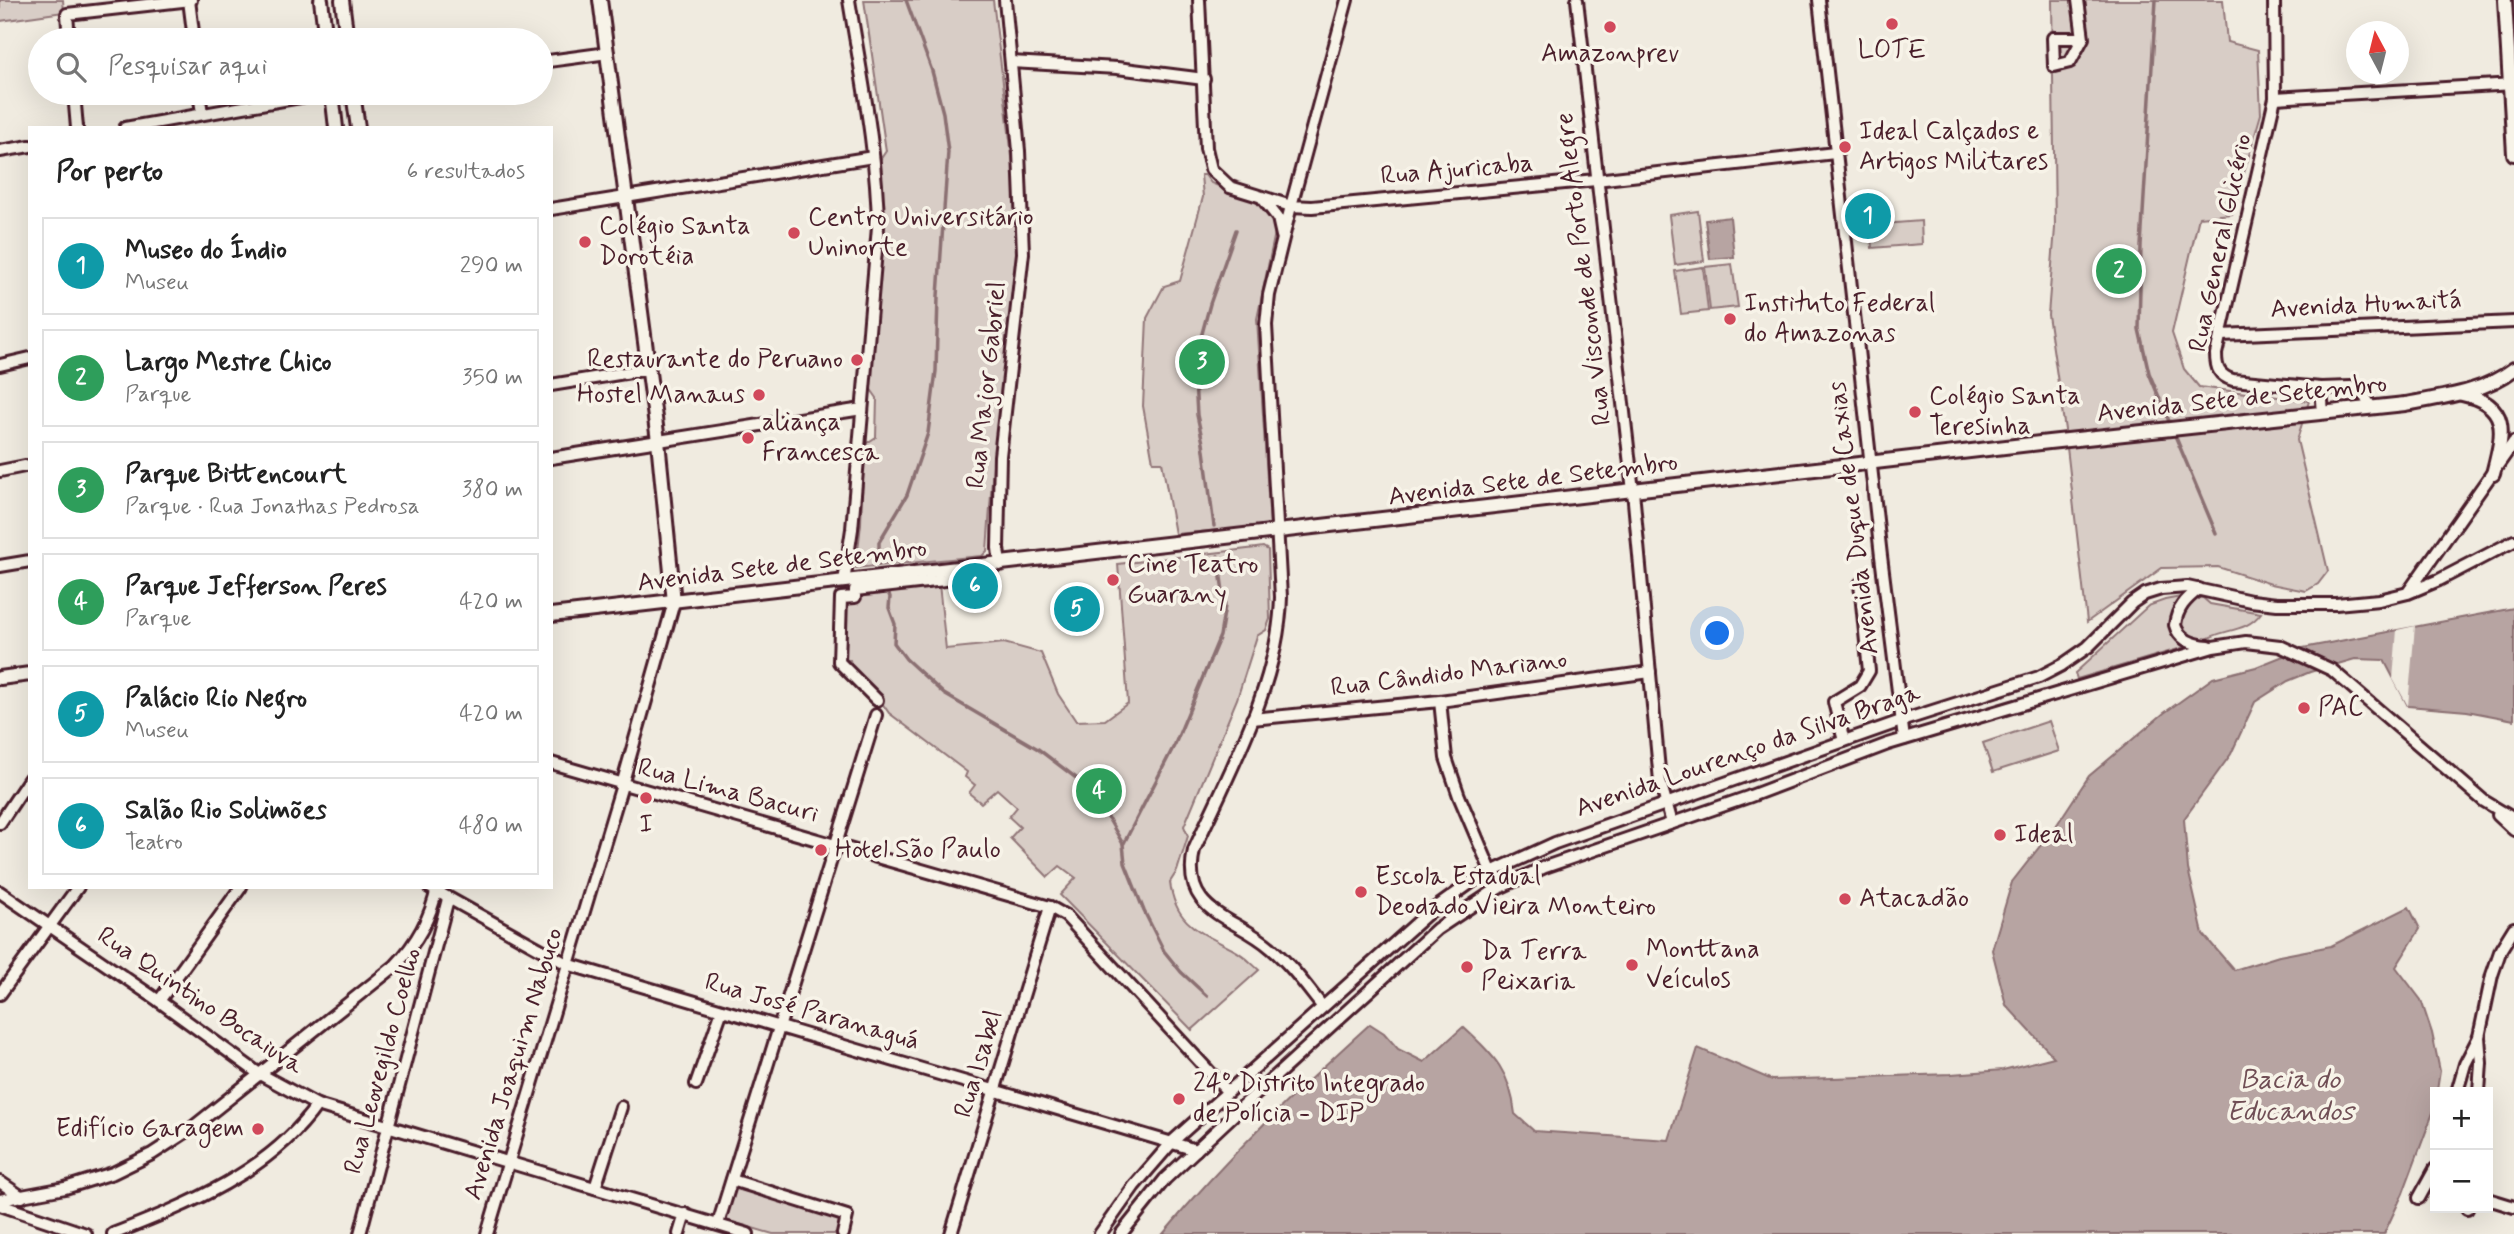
<!DOCTYPE html>
<html lang="pt">
<meta charset="utf-8">
<style>
body{margin:0;font-family:Mynerve,sans-serif;background:#f2f2f2;color:#222}
.controls{position:absolute;right:21px;bottom:21px;display:grid;overflow:hidden;border-radius:0px;box-shadow:0 7px 28px #0002}
.controls button{width:63px;height:63px;display:grid;place-items:center;padding:0;border:0;border-bottom:2px solid #e0e0e0;background:#fff;color:#222;font:35px sans-serif}
.compass{position:absolute;left:2346px;top:21px;width:63px;height:63px;border-radius:50%;background:#fff;box-shadow:0 7px 28px #0002;rotate:353deg}
.you{position:absolute;left:1718px;top:634px;width:24px;height:24px;margin:-18px;border:5px solid #fff;border-radius:50%;background:#1a73e8;box-shadow:0 0 0 10px #1a73e833}
.badge{display:grid;place-items:center;width:46px;height:46px;border-radius:50%;background:#d1495b;color:#fff;font-size:23px;font-weight:700}
.pin{position:absolute;translate:-50% -50%;border:4px solid #fff;box-shadow:0 2px 7px #0006}
.list{margin:0;padding:0;list-style:none}
h2{display:flex;justify-content:space-between;align-items:center;height:91px;margin:0;padding:0 28px;font-size:30px}
h2 small{font-size:23px;font-weight:400;color:#767676}
.list li{display:grid;grid-template-columns:46px 1fr auto;gap:21px;align-items:center;box-sizing:border-box;height:98px;margin:0 14px 14px;padding:0 14px;border:2px solid #e0e0e0;border-radius:0px}
.list b{display:block;font-size:26px;white-space:nowrap}
.list p{margin:0;font-size:23px;white-space:nowrap;color:#767676}
.list em{font-size:23px;font-style:normal;color:#767676}
.icon{flex:none;width:38px;height:38px;fill:none;stroke:currentColor;stroke-width:2;stroke-linecap:round;stroke-linejoin:round}
.map{position:relative;flex:none;width:2514px;height:1234px;overflow:hidden}
.search{position:absolute;background:#fff;box-shadow:0 7px 28px #0002;left:28px;top:28px;width:525px;height:77px;display:flex;align-items:center;gap:18px;box-sizing:border-box;padding:0 24px;border-radius:38px;color:#767676;font-size:26px}
.panel{position:absolute;background:#fff;box-shadow:0 7px 28px #0002;left:28px;top:126px;width:525px;height:763px;border-radius:0px}
.map>svg:first-child{display:block}
</style>
<div class="map">
<svg width="2514" height="1234" viewBox="0 0 2514 1234">
<rect width="100%" height="100%" fill="#f0ebe0"/>
<filter id="ink" filterUnits="userSpaceOnUse"><feTurbulence type="fractalNoise" baseFrequency=".0143" numOctaves="2"/><feDisplacementMap in="SourceGraphic" scale="14" xChannelSelector="R" yChannelSelector="G"/><feConvolveMatrix kernelMatrix="1 2 1 2 8 2 1 2 1" color-interpolation-filters="sRGB"/></filter>
<g filter="url(#ink)">
<g fill="#d8cdc6" stroke="#917678" stroke-width="2">
<path d="M0,0H63L64,12L0,21Z"/>
<path d="M864,0H993L1016,190L1017,254L993,465L987,551L982,556L856,568L861,524L864,445L876,437L877,398L870,388L884,217L880,160L886,151Z"/>
<path d="M2052,0H2223L2227,42L2258,50L2261,114L2232,214L2199,217L2172,333L2184,369L2199,387L2309,401L2297,440L2328,571L2318,584L2306,591L2271,584L2218,567L2162,568L2087,622L2065,430L2048,315L2055,228Z"/>
<path d="M1201,175H1205L1211,183L1262,204L1277,223L1257,319L1270,526L1175,534L1162,462H1153L1143,406L1147,318L1164,286L1180,281L1203,197Z"/>
<path d="M1698,211L1704,261L1675,265L1669,215Z"/>
<path d="M1921,221L1922,244L1872,248L1870,225Z"/>
<path d="M1732,264L1738,307L1710,310L1705,267Z"/>
<path d="M1703,267L1708,311L1681,314L1675,271Z"/>
<path d="M1256,548L1263,547L1268,550L1270,619L1266,630L1257,636L1237,699L1184,826L1188,836L1177,871L1170,882C1175,925 1201,932 1234,950C1244,955 1251,963 1259,970L1192,1030L1060,895L1076,878L1060,866L1048,877L1010,838L1020,827L1009,817L1017,807L997,789L981,803L969,793L975,785L965,777L967,772L889,713L877,696L852,669L850,660H842V601L858,593L939,584L946,649L1004,643L1041,653L1058,694L1076,721L1105,720L1128,703L1118,564Z"/>
<path d="M2186,596L2203,598L2210,604L2261,613C2246,634 2220,628 2202,642L2077,679L2075,673L2148,606L2165,600Z"/>
<path d="M2049,721L2059,751L1993,772L1983,743Z"/>
<path d="M736,1185L847,1217L842,1234H773L725,1220Z"/>
</g>
<g fill="#b7a4a2" stroke="#8b6f72" stroke-width="2">
<path d="M1730,217L1734,257L1710,259L1705,220Z"/>
<path d="M2514,608V720L2467,711L2408,706L2384,660L2355,659L2310,672L2288,681L2255,702L2231,754L2184,819L2188,869L2203,934L2234,970L2279,956L2331,946L2409,907L2420,929L2396,967L2421,1000L2432,1033L2440,1071L2434,1110L2403,1193L2384,1234H1163C1226,1158 1297,1090 1370,1024L1384,1033L1398,1049L1424,1062L1463,1027C1494,1056 1510,1070 1515,1114L1534,1131L1669,1140L1698,1048L1772,1080L1951,1074L2003,1070L2054,1057L2006,1005L1992,950L2012,882L2058,823L2089,776L2164,713L2213,678L2256,667L2303,648Z"/>
</g>
<path fill="#f0ebe0" d="M2415,626L2408,706L2393,679L2397,630Z"/>
<g fill="none" stroke-linecap="round" stroke-linejoin="round">
<g stroke="#8b6f72" stroke-width="3.5">
<path d="M2156,0L2141,246L2139,329L2149,373L2171,426"/>
<path d="M2174,433L2216,533"/>
<path d="M1214,526L1203,443L1197,415L1194,363L1210,304L1236,230"/>
<path d="M879,565V542L907,495L928,433L936,371L938,296L948,152L943,113L932,71L906,0"/>
<path d="M887,590L890,597L889,608L895,624L894,643L906,659L944,694L1038,749L1084,784L1095,795L1123,844L1125,863L1144,911L1164,951L1181,972L1207,996"/>
<path d="M1124,843L1175,744L1220,636L1225,606L1218,556"/>
</g>
<g stroke="#4a1f2b" stroke-width="16">
<g id="minor">
<path d="M189,0L194,40"/>
<path d="M1199,0L1206,148L1211,169L1230,187L1291,206L1269,295L1266,325L1281,597C1279,684 1229,772 1194,850C1180,914 1235,916 1271,948C1291,965 1306,986 1322,1006"/>
<path d="M1347,0L1291,206L1312,207L1596,180L1835,153"/>
<path d="M1577,0L1633,491L1660,781L1672,823"/>
<path d="M1819,0L1881,556L1904,739"/>
<path d="M2078,0L2083,38L2070,62L2054,66L2053,38H2083"/>
<path d="M2274,0L2275,98L2216,354C2216,368 2219,376 2233,380L2321,388L2351,387L2362,392L2371,407"/>
<path d="M69,40L67,14L191,0"/>
<path d="M541,62L608,53"/>
<path d="M1011,62L1117,68L1204,79"/>
<path d="M74,93L77,128"/>
<path d="M199,93L202,113"/>
<path d="M2275,98L2514,84"/>
<path d="M125,128L323,93"/>
<path d="M0,151L30,146"/>
<path d="M1263,199L1278,218L1282,236"/>
<path d="M551,209L873,157"/>
<path d="M2221,335L2514,322"/>
<path d="M0,365L30,358"/>
<path d="M551,385L649,369"/>
<path d="M2321,388L2323,413"/>
<path d="M551,458L862,409"/>
<path d="M0,471L25,466"/>
<path d="M1000,565L998,548L1000,456L1023,253L1019,151L1005,0"/>
<path d="M0,566L30,561"/>
<path d="M844,582L852,529L878,227C877,151 861,75 849,0"/>
<path d="M2199,589C2186,599 2177,608 2175,625C2179,640 2194,645 2209,646"/>
<path d="M2409,591L2514,442"/>
<path d="M877,700L839,662L841,598L855,597V590L981,576"/>
<path d="M1440,701L1446,758L1459,796L1491,871"/>
<path d="M1252,719L1440,701L1650,672"/>
<path d="M1844,741L1834,702L1860,686L1869,671L1860,584"/>
<path d="M551,763L1050,907L1066,916L1227,1091"/>
<path d="M2498,815L2514,830"/>
<path d="M0,823L30,778"/>
<path d="M429,887L567,964L1196,1150"/>
<path d="M0,892L159,1001L258,1073L317,1105L748,1234"/>
<path d="M0,994L78,887"/>
<path d="M159,1001L241,887"/>
<path d="M696,1084L722,1010"/>
<path d="M2457,1092L2465,1064L2479,1037"/>
<path d="M2479,1092L2481,1063L2479,1037L2492,975L2501,949L2514,928"/>
<path d="M732,1180L847,1216L843,1234"/>
<path d="M0,1182L22,1197"/>
<path d="M595,1188L621,1107"/>
<path d="M2419,1198L2435,1169"/>
<path d="M2488,1199L2514,1207"/>
<path d="M0,1200L65,1188L113,1173L152,1154L192,1128L395,966C416,944 431,917 437,888"/>
<path d="M0,1205L86,1234"/>
<path d="M2467,1209V1208"/>
<path d="M718,1224L876,715"/>
<path d="M113,1234C187,1205 270,1172 317,1105"/>
<path d="M360,1234L448,899"/>
<path d="M487,1234L622,785L674,602"/>
<path d="M679,1234L685,1214"/>
<path d="M951,1234L1050,907"/>
<path d="M1100,1234L1134,1186L1173,1141L1427,914L1476,879L1555,843L1901,721L2039,677L2062,665L2088,647L2132,603L2145,594L2161,589L2187,587L2251,601L2277,604H2336L2379,600L2408,593L2439,580L2514,541"/>
<path d="M1121,1234L1165,1179L1244,1105L1437,929L1497,889L1545,867L1748,797L1888,744L2213,647L2246,642L2280,646L2332,670L2484,801L2514,819"/>
</g>
</g>
<g stroke="#4a1f2b" stroke-width="18">
<g id="major">
<path d="M321,0L326,40"/>
<path d="M342,0L347,40"/>
<path d="M600,0L658,441L674,602"/>
<path d="M2505,0L2514,154"/>
<path d="M332,93L336,128"/>
<path d="M353,93L358,128"/>
<path d="M2462,394C2512,405 2503,434 2493,474"/>
<path d="M551,615L2049,442L2405,404C2442,397 2483,393 2514,369"/>
<path d="M0,678L30,674"/>
</g>
</g>
<use href="#minor" stroke="#f7f3e8" stroke-width="10"/>
<use href="#major" stroke="#f7f3e8" stroke-width="12"/>
</g>
</g>
<g fill="#d1495b" stroke="#f7f3e8" stroke-width="2.5">
<circle cx="1892" cy="24" r="7"/>
<circle cx="1610" cy="27" r="7"/>
<circle cx="1845" cy="147" r="7"/>
<circle cx="794" cy="233" r="7"/>
<circle cx="585" cy="242" r="7"/>
<circle cx="1730" cy="319" r="7"/>
<circle cx="857" cy="360" r="7"/>
<circle cx="759" cy="395" r="7"/>
<circle cx="1915" cy="412" r="7"/>
<circle cx="748" cy="438" r="7"/>
<circle cx="1113" cy="580" r="7"/>
<circle cx="2304" cy="708" r="7"/>
<circle cx="646" cy="798" r="7"/>
<circle cx="2000" cy="835" r="7"/>
<circle cx="821" cy="850" r="7"/>
<circle cx="1361" cy="892" r="7"/>
<circle cx="1845" cy="899" r="7"/>
<circle cx="1632" cy="965" r="7"/>
<circle cx="1467" cy="967" r="7"/>
<circle cx="1179" cy="1099" r="7"/>
<circle cx="258" cy="1129" r="7"/>
</g>
<g text-anchor="middle" dominant-baseline="central" stroke-width="7" stroke-linejoin="round" paint-order="stroke">
<g font-size="26" fill="#4a1f2b" stroke="#f7f3e8" text-anchor="start">
<text x="1892" y="51" text-anchor="middle">LOTE</text>
<text x="1610" y="54" text-anchor="middle">Amazonprev</text>
<text x="1859" y="132">Ideal Calçados e<tspan x="1859" dy="30">Artigos Militares</tspan></text>
<text x="808" y="218">Centro Universitário<tspan x="808" dy="30">Uninorte</tspan></text>
<text x="599" y="227">Colégio Santa<tspan x="599" dy="30">Dorotéia</tspan></text>
<text x="1744" y="304">Instituto Federal<tspan x="1744" dy="30">do Amazonas</tspan></text>
<text x="843" y="360" text-anchor="end">Restaurante do Peruano</text>
<text x="745" y="395" text-anchor="end">Hostel Manaus</text>
<text x="1929" y="397">Colégio Santa<tspan x="1929" dy="30">Teresinha</tspan></text>
<text x="762" y="423">aliança<tspan x="762" dy="30">Francesca</tspan></text>
<text x="1127" y="565">Cine Teatro<tspan x="1127" dy="30">Guarany</tspan></text>
<text x="2318" y="708">PAC</text>
<text x="646" y="825" text-anchor="middle">I</text>
<text x="2014" y="835">Ideal</text>
<text x="835" y="850">Hotel São Paulo</text>
<text x="1375" y="877">Escola Estadual<tspan x="1375" dy="30">Deodado Vieira Monteiro</tspan></text>
<text x="1859" y="899">Atacadão</text>
<text x="1646" y="950">Monttana<tspan x="1646" dy="30">Veículos</tspan></text>
<text x="1481" y="952">Da Terra<tspan x="1481" dy="30">Peixaria</tspan></text>
<text x="1193" y="1084">24º Distrito Integrado<tspan x="1193" dy="30">de Polícia - DIP</tspan></text>
<text x="244" y="1129" text-anchor="end">Edifício Garagem</text>
</g>
<g font-size="26" fill="#4a1f2b" stroke="#f7f3e8">
<text transform="translate(1457 170) rotate(-5)">Rua Ajuricaba</text>
<text transform="translate(2221 243) rotate(-78)">Rua General Glicério</text>
<text transform="translate(1584 269) rotate(-97)">Rua Visconde de Porto Alegre</text>
<text transform="translate(2366 305) rotate(-3)">Avenida Humaitá</text>
<text transform="translate(987 385) rotate(-84)">Rua Major Gabriel</text>
<text transform="translate(2242 399) rotate(-6)">Avenida Sete de Setembro</text>
<text transform="translate(1533 480) rotate(-7)">Avenida Sete de Setembro</text>
<text transform="translate(1854 518) rotate(-97)">Avenida Duque de Caxias</text>
<text transform="translate(782 566) rotate(-7)">Avenida Sete de Setembro</text>
<text transform="translate(1449 674) rotate(-7)">Rua Cândido Mariano</text>
<text transform="translate(1748 751) rotate(-19)">Avenida Lourenço da Silva Braga</text>
<text transform="translate(728 791) rotate(15)">Rua Lima Bacuri</text>
<text transform="translate(200 1001) rotate(34)">Rua Quintino Bocaiuva</text>
<text transform="translate(812 1012) rotate(16)">Rua José Paranaguá</text>
<text transform="translate(383 1061) rotate(-75)">Rua Leovegildo Coelho</text>
<text transform="translate(514 1064) rotate(-73)">Avenida Joaquim Nabuco</text>
<text transform="translate(979 1064) rotate(-73)">Rua Isabel</text>
</g>
<g font-size="28" font-style="italic" fill="#704e55" stroke="#f7f3e8">
<text x="2290" y="1080">Bacia do<tspan x="2290" dy="32">Educandos</tspan></text>
</g>
</g>
</svg>
<div class="controls">
<button>+</button>
<button>−</button>
</div>
<svg class="compass" viewBox="-18 -18 36 36"><path d="M0-13l5 13h-10z" fill="#e53935"/><path d="M0 13l5-13h-10z" fill="#767676"/></svg>
<div class="you"></div>
<div class="pin badge" style="left:1868px;top:216px;background:#0f9aa8">1</div>
<div class="pin badge" style="left:2119px;top:271px;background:#2e9e5b">2</div>
<div class="pin badge" style="left:1202px;top:362px;background:#2e9e5b">3</div>
<div class="pin badge" style="left:1099px;top:791px;background:#2e9e5b">4</div>
<div class="pin badge" style="left:1077px;top:609px;background:#0f9aa8">5</div>
<div class="pin badge" style="left:975px;top:586px;background:#0f9aa8">6</div>
<div class="search"><svg class="icon" aria-label="search" viewBox="0 0 24 24"><circle cx="10" cy="10" r="6"/><path d="M15 15l6 6"/></svg>Pesquisar aqui</div>
<section class="panel">
<h2>Por perto<small>6 resultados</small></h2>
<ul class="list">
<li><span class="badge" style="background:#0f9aa8">1</span><div><b>Museo do Índio</b><p>Museu</p></div><em>290 m</em></li>
<li><span class="badge" style="background:#2e9e5b">2</span><div><b>Largo Mestre Chico</b><p>Parque</p></div><em>350 m</em></li>
<li><span class="badge" style="background:#2e9e5b">3</span><div><b>Parque Bittencourt</b><p>Parque · Rua Jonathas Pedrosa</p></div><em>380 m</em></li>
<li><span class="badge" style="background:#2e9e5b">4</span><div><b>Parque Jefferson Peres</b><p>Parque</p></div><em>420 m</em></li>
<li><span class="badge" style="background:#0f9aa8">5</span><div><b>Palácio Rio Negro</b><p>Museu</p></div><em>420 m</em></li>
<li><span class="badge" style="background:#0f9aa8">6</span><div><b>Salão Rio Solimões</b><p>Teatro</p></div><em>480 m</em></li>
</ul>
</section>
</div>
